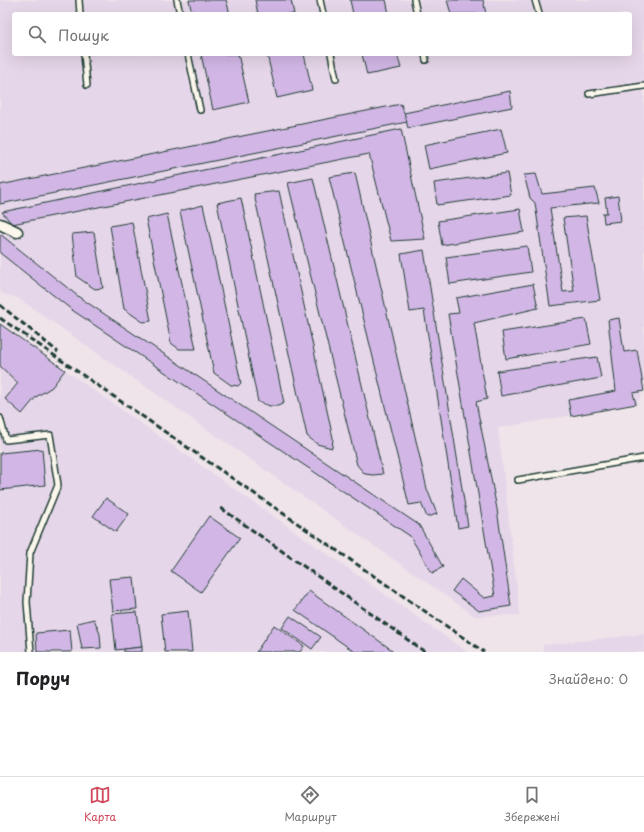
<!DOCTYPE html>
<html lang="uk">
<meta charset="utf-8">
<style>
body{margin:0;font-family:"Playpen Sans",sans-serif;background:#f6f6f6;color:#202124}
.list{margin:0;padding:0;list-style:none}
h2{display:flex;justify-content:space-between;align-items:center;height:52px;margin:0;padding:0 16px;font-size:17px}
h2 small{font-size:13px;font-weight:400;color:#757577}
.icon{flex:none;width:22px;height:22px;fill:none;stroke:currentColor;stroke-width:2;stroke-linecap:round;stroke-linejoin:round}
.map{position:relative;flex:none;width:644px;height:652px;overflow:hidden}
.search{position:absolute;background:#fff;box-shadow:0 4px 16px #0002;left:12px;right:12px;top:12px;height:44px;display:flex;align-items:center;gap:10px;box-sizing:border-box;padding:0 14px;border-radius:4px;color:#757577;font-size:15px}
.sheet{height:124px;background:#fff}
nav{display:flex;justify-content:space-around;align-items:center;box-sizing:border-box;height:56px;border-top:1px solid #e0e0e0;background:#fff;font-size:11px;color:#757577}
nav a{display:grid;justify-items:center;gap:2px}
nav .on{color:#d1495b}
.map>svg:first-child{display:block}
</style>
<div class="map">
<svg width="644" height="652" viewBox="0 0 644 652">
<rect width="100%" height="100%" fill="#efe4ea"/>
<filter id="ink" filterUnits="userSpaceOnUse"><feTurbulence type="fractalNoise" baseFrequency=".025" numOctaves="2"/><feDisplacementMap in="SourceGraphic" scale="8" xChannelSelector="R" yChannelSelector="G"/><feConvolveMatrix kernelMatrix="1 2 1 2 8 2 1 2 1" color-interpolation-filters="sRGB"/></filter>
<g filter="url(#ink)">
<g fill="#e6d6e9" fill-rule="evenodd">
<path d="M0,0H644V391L636,404L498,428L520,615L475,616L18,298L2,294L0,289ZM14,14H630V54H14Z"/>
<path d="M0,324L65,370L467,652H0Z"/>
<path d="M644,634V652H543V645Z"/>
</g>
<g fill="#d2b7e6" stroke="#1f3d34">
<path d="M189,0H226L230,14H192Z"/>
<path d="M255,0H291L294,14H258Z"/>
<path d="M350,0H386L389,14H353Z"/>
<path d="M447,0H483L486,14H451Z"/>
<path d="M201,54H238L249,102L213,110Z"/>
<path d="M267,54H304L312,90L277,98Z"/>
<path d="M362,54H397L401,68L367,75Z"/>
<path d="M510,91L512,107L408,128L404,113Z"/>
<path d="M401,104L407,122L0,204V185Z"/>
<path d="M401,129L425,239L391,241L369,154L12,224L2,212Z"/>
<path d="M501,129L507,153L429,169L424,145Z"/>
<path d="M355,173L427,489L437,514L427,517L421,503L409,505L329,177Z"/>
<path d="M507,173L511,195L437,205L434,183Z"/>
<path d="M536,174L542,194L595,188L599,203L550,208L563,292L574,291L563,218L586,216L600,300L550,306L535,203L530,198L524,175Z"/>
<path d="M313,178L383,474L373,475L365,474L357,465L288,183Z"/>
<path d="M279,191L333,438L332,448L317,444L307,436L254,194Z"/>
<path d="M618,196L621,221L604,223L603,213H607L605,198Z"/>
<path d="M241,198L284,403L278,406H270L258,402L217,203Z"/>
<path d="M203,205L241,383L238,386L231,385L214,373L180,211Z"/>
<path d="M520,209L524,232L442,245L438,221Z"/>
<path d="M167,214L196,349H179L171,343L146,219Z"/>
<path d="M132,222L151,321L143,322L124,309L110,226Z"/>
<path d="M94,232L103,288L95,289L77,277L72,234Z"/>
<path d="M0,234L79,297L419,525L443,567L432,573L410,536L72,310L0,253Z"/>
<path d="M527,246L531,272L450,284L446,257Z"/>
<path d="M424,250L468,526L458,528L424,310L410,312L401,254Z"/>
<path d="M533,284L538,308L474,323L487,399L476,402L497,509L511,606L479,611L452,591L461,579L484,598L495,596L448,314L459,313L456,298Z"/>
<path d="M619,318L624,352L637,350L644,391L633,393L636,404L571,416L568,400L616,391L608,320Z"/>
<path d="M586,319L591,344L506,359L502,332Z"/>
<path d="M0,324L65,370L52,387L36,397L22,414L5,399L18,383L0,366Z"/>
<path d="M597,357L601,378L501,396L497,371Z"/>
<path d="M42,449L45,485L0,490V453Z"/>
<path d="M106,498L129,514L116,532L93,516Z"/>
<path d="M209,516L240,538L201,592L171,571Z"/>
<path d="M134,577L137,609L113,611L109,579Z"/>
<path d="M309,591L392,650L391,652H355L295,610Z"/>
<path d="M188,611L192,652H165L161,614Z"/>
<path d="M137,612L142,647L116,650L112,614Z"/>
<path d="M290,616L321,637L312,649L282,628Z"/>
<path d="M94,619L100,634L101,648L82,649L77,623Z"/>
<path d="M274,625L304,646L300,652H256Z"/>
<path d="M70,630L72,652H37L36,633Z"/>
<path d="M142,647V652H124V649Z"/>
</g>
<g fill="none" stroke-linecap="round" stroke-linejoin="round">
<g stroke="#1f3d34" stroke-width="8">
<g id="lane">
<path d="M79,0L80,14"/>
<path d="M177,0L180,14"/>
<path d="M320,0L323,14"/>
<path d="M414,0L417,14"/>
<path d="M535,0L539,14"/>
<path d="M84,54L87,85"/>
<path d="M188,54L200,110"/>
<path d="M331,54L336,79"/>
<path d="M425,54L426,60"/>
<path d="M589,94L644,86"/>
<path d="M0,418L6,440L50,435L58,485L30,553L27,602L31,652"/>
<path d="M518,480L644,458"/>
</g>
</g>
<g stroke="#1f3d34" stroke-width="13">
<path id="street" d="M0,224L17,232"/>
</g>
<use href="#lane" stroke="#fbf7ec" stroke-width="5"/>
<use href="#street" stroke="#fbf7ec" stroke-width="10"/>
<g stroke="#1f3d34" stroke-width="3" stroke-dasharray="6 3" stroke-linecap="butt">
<path d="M0,305L58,352"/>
<path d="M0,318L484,652"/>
<path d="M221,508L425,652"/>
</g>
</g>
</g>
</svg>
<div class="search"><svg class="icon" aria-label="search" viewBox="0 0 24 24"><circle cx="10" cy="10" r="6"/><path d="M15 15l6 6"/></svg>Пошук</div>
</div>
<section class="sheet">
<h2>Поруч<small>Знайдено: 0</small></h2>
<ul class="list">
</ul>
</section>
<nav>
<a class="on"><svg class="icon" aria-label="map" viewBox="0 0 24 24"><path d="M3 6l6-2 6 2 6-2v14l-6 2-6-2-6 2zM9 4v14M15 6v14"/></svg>Карта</a>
<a><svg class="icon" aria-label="directions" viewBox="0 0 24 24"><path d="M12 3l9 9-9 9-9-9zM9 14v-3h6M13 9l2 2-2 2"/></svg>Маршрут</a>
<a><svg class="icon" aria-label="saved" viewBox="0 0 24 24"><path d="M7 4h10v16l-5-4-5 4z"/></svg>Збережені</a>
</nav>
